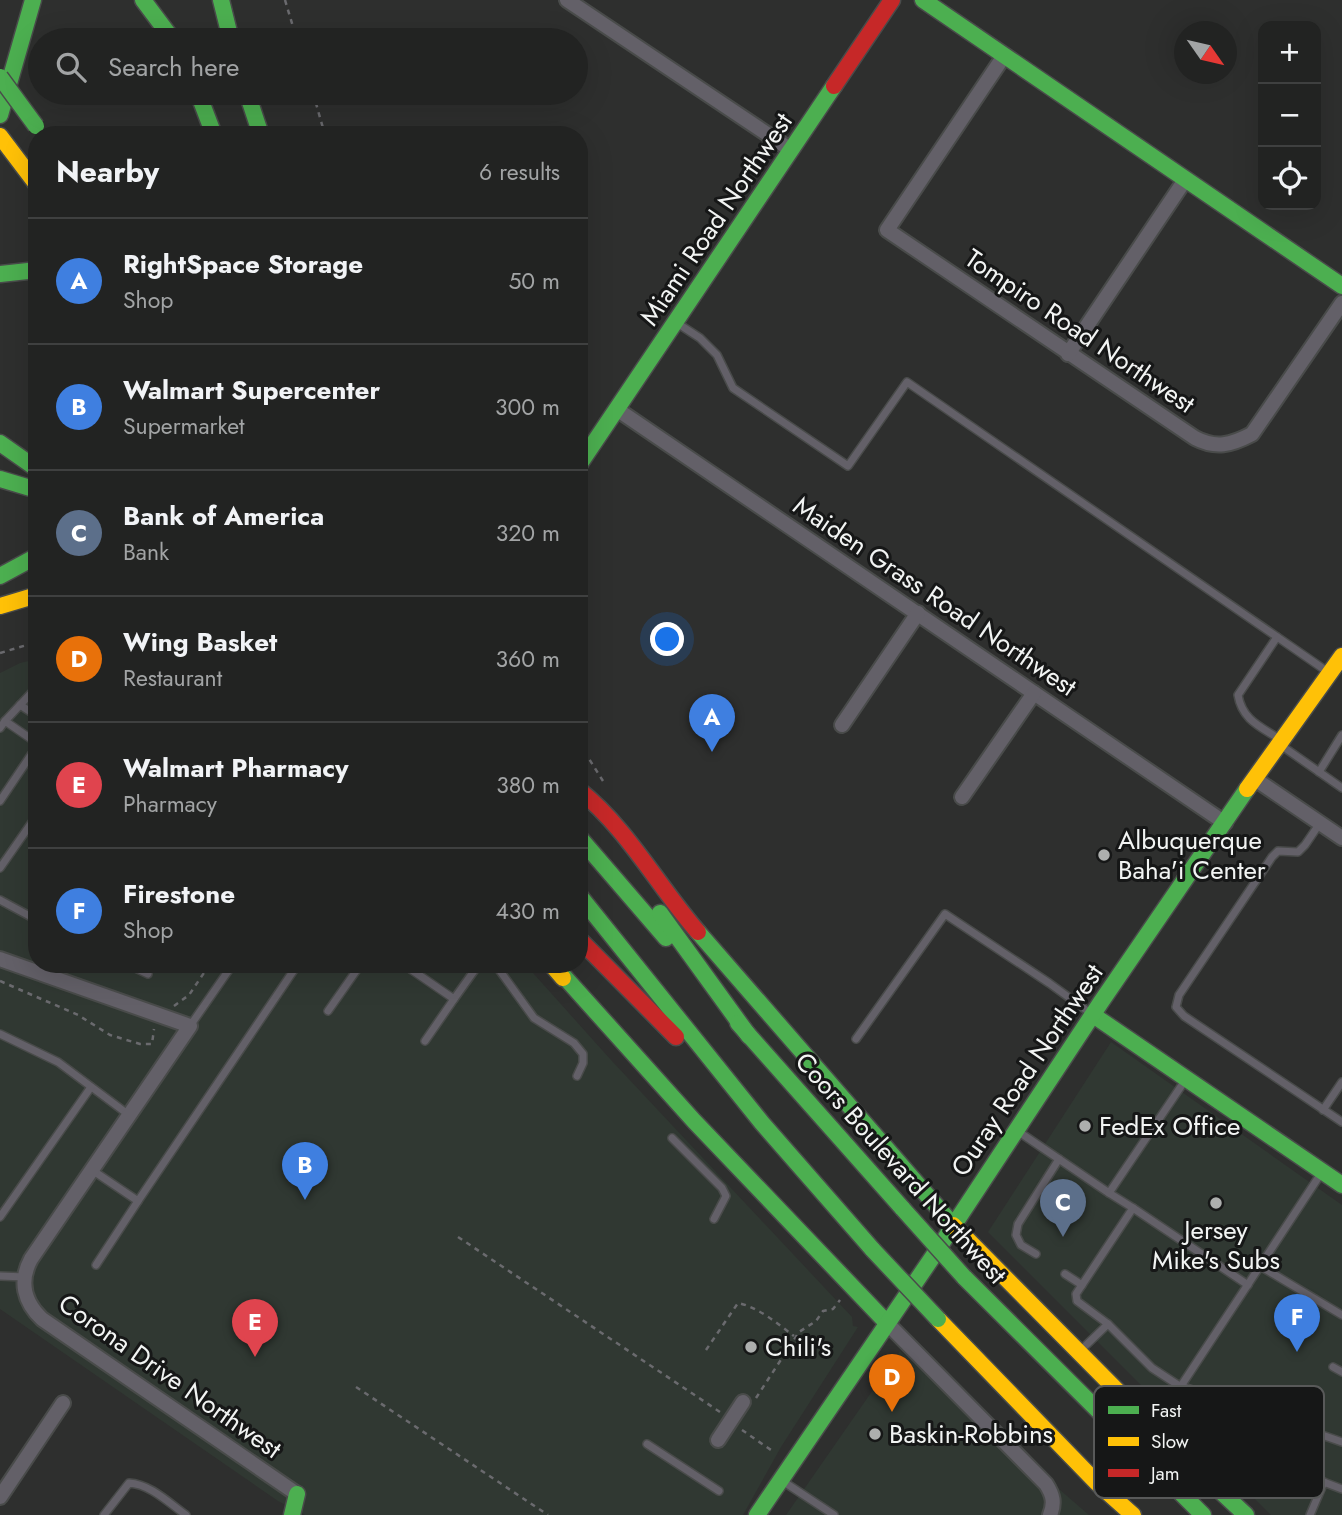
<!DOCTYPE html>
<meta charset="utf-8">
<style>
body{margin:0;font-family:Jost,sans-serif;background:#2a2b2a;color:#f1f3f6}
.controls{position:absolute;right:21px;top:21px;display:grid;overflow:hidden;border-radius:14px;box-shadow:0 7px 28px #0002}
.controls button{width:63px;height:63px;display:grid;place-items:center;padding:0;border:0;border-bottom:2px solid #3f4040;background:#222322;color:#f1f3f6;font:35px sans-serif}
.compass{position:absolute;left:1174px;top:21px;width:63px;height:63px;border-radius:50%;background:#222322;box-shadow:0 7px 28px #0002;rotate:124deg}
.you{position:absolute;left:668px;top:640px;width:24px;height:24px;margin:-18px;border:5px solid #fff;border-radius:50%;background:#1a73e8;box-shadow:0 0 0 10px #1a73e833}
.badge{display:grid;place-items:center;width:46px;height:46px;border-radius:50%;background:#2563eb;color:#fff;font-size:23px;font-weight:700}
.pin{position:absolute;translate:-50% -58px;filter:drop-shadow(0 2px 4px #0008)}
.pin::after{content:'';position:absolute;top:37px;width:24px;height:21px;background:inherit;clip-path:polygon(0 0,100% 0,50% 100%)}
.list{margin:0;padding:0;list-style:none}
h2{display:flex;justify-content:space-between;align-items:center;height:91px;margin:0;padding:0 28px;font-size:30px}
h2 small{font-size:23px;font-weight:400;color:#a2a4a5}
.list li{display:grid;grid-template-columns:46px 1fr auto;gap:21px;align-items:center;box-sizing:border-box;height:126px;padding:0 28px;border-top:2px solid #3f4040}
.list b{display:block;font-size:26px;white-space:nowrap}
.list p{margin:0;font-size:23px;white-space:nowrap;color:#a2a4a5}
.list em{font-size:23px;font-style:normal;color:#a2a4a5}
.icon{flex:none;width:38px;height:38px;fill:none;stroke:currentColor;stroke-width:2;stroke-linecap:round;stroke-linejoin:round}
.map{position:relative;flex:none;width:1342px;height:1515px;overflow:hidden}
.search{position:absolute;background:#222322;box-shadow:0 7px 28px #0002;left:28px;top:28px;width:560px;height:77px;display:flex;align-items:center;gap:18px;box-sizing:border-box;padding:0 24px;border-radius:38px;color:#a2a4a5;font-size:26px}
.panel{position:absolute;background:#222322;box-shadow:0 7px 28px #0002;left:28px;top:126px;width:560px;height:847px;border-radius:28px}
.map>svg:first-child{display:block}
</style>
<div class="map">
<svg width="1342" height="1515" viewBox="0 0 1342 1515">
<rect width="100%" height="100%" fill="#2e2f2e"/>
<g fill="#303832">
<path d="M37,659V964H525L611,1060L852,1317L853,1326L858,1327L781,1447L743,1515H305L278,1501L0,1309V673L20,663Z"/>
<path d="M1111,1042L1342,1205V1515H1271L988,1232Z"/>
<path d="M900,1351L1089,1515H786Z"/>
</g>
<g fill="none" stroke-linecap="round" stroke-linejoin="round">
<g stroke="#494b4a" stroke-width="10">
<g id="lane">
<path d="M677,323L700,338L717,355L733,388L848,466L907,382L1328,672"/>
<path d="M1277,637L1238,695C1242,719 1259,726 1278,738"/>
<path d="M20,705L37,716"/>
<path d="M5,721L37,687"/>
<path d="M0,728L5,721L37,743"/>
<path d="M1282,746L1342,788"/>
<path d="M1319,772L1342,735"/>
<path d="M0,801L37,746"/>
<path d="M1320,823L1305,845L1298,852L1278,851L1272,857L1179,995L1176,1007L1184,1016L1342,1122"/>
<path d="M0,868L37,815"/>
<path d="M0,900L37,920"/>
<path d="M127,964L148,974"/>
<path d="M403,964L454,999L479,964"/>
<path d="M495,964L534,1018L574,1043L583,1054V1063L577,1076"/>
<path d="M328,1011L361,964"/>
<path d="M190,1026L233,964"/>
<path d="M0,1034L58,1062L129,1115"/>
<path d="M856,1039L945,914L1049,983L1089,1012"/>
<path d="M425,1041L454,999"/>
<path d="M1323,1110L1342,1082"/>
<path d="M1019,1132L1109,1193L1184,1082"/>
<path d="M672,1138L722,1188L726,1196L714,1219"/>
<path d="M92,1170L138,1201L298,964"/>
<path d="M1133,1208L1248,1285"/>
<path d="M0,1217L91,1087"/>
<path d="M1036,1254L1021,1245L1016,1235L1018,1224L1059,1159"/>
<path d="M96,1265L138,1201"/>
<path d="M1260,1266L1342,1315"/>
<path d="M1065,1274L1082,1285"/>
<path d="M0,1276L25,1277"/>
<path d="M1108,1324L1077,1301L1076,1294L1133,1208L1109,1193"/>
<path d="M1081,1350L1108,1324L1152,1368L1178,1385L1342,1442"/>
<path d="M1333,1367L1342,1372"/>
<path d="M1181,1386L1320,1175"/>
<path d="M1169,1423L1342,1489"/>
<path d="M647,1444L719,1491"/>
<path d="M784,1482L834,1515"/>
<path d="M104,1515L129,1483C150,1484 169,1503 186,1515"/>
<path d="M1310,1515L1324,1482"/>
</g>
</g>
<g stroke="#494b4a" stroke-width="18">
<g id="street">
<path d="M567,0L791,150"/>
<path d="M1004,56L887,230L1195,438C1216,449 1231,445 1252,434L1342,303"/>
<path d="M1068,354L1185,180"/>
<path d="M618,410L1225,823"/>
<path d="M842,725L918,613"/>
<path d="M1255,779L1342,838"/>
<path d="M962,797L1034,693"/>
<path d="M0,959L190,1026L31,1259C19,1281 24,1302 42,1319L297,1494"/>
<path d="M887,1323L1046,1484C1053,1495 1055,1503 1050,1515"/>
<path d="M718,1440L743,1402"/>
<path d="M0,1497L63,1403"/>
</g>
</g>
<g stroke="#494b4a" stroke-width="19">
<g id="fast">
<path d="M143,0L173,40"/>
<path d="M221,0L231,40"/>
<path d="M923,0L1342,286"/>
<path d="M198,93L214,135"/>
<path d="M247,93L261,135"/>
<path d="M0,115L33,0"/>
<path d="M0,274L37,270"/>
<path d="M0,443L37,469"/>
<path d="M579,465L834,86"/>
<path d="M0,479L37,490"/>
<path d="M0,576L37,556"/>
<path d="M579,837L666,938"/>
<path d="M579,895L762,1123L873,1250"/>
<path d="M660,913L749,1036"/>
<path d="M698,932L953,1225"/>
<path d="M553,964L694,1121L887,1323"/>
<path d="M1093,1015L1342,1185"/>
<path d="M738,1023L903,1209"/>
<path d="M964,1277L1203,1515"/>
<path d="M1173,1447L1246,1515"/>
<path d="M292,1515L297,1494"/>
<path d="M757,1515L936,1252L1101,1002L1247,789"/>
</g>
</g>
<g stroke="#494b4a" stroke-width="19">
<g id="slow">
<path d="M0,136L37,185"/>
<path d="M0,606L37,595"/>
<path d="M1247,789L1342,656"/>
<path d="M551,964L563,978"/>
<path d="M953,1225L1173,1447"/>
<path d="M938,1319L1096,1482L1133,1515"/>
</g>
</g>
<g stroke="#494b4a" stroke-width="19">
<g id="jam">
<path d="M834,86L892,0"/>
<path d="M579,790C627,828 658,886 698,932"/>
<path d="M579,939L676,1037"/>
</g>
</g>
<g stroke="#6a6a6e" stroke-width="2.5" stroke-dasharray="5 5" stroke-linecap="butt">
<path d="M285,0L297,40"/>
<path d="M313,93L325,135"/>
<path d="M0,653L37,642"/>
<path d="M579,743L603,781"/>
<path d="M0,981L78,1015L110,1035L140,1044H152L154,1029"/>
<path d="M174,1006L189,995L210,964"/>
<path d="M458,1237L720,1412"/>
<path d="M706,1350L738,1303C758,1307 778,1324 794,1336"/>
<path d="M356,1387L548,1515"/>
<path d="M756,1398L799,1332L816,1321L823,1311L833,1309L840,1300"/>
<path d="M742,1430L771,1450"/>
</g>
<use href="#lane" stroke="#636068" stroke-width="7"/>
<use href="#street" stroke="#636068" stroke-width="14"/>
<use href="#fast" stroke="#4caf50" stroke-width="16"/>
<use href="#slow" stroke="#ffc107" stroke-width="16"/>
<use href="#jam" stroke="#c62828" stroke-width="16"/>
<g stroke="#494b4a" stroke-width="19" stroke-linecap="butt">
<g id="fast-bridge">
<path d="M0,77L36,126"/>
<path d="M903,1209L964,1277"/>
<path d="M873,1250L938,1319"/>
</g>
</g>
<use href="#fast-bridge" stroke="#4caf50" stroke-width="16"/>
</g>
<g fill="#adafae" stroke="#161717" stroke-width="2.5">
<circle cx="1104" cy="855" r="7"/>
<circle cx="1085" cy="1126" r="7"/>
<circle cx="1216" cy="1203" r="7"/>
<circle cx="751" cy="1347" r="7"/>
<circle cx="875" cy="1434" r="7"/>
</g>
<g text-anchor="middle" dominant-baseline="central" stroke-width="6" stroke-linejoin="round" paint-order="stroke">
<g font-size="26" fill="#f2f4f3" stroke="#161717">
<text transform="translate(716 219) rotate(-56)">Miami Road Northwest</text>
<text transform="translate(1080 331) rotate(34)">Tompiro Road Northwest</text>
<text transform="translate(935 596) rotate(34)">Maiden Grass Road Northwest</text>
<text transform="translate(1027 1070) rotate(-56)">Ouray Road Northwest</text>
<text transform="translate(901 1168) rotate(48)">Coors Boulevard Northwest</text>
<text transform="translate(170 1376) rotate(35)">Corona Drive Northwest</text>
</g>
<g font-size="26" fill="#f2f4f3" stroke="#161717" text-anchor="start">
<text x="1118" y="840">Albuquerque<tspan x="1118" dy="30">Baha'i Center</tspan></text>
<text x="1099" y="1126">FedEx Office</text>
<text x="1216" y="1230" text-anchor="middle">Jersey<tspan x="1216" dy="30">Mike's Subs</tspan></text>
<text x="765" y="1347">Chili's</text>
<text x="889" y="1434">Baskin-Robbins</text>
</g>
</g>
<rect x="1094" y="1386" width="230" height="112" rx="10" fill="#161717" stroke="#585959" stroke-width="2"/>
<rect x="1108" y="1406" width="31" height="8" fill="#4caf50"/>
<rect x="1108" y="1437" width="31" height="9" fill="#ffc107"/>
<rect x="1108" y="1469" width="31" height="8" fill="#c62828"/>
<g font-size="19" fill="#f2f4f3">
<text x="1151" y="1417">Fast</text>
<text x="1151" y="1448">Slow</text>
<text x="1151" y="1480">Jam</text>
</g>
</svg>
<div class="controls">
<button>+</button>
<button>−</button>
<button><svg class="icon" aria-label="locate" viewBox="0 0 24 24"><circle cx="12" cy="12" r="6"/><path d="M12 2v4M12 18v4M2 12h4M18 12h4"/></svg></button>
</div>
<svg class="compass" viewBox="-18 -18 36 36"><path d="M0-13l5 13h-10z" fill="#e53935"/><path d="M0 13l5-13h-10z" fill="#a2a4a5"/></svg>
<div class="you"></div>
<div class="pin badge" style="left:712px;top:752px;background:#3f7fe0">A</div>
<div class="pin badge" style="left:305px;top:1200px;background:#3f7fe0">B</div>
<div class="pin badge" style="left:1063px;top:1237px;background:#5c6f8a">C</div>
<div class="pin badge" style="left:892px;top:1412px;background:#e8710a">D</div>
<div class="pin badge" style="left:255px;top:1357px;background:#e0444e">E</div>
<div class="pin badge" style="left:1297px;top:1352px;background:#3f7fe0">F</div>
<div class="search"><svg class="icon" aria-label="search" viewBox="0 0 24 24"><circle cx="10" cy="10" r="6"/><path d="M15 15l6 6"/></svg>Search here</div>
<section class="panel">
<h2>Nearby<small>6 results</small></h2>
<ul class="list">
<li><span class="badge" style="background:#3f7fe0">A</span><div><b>RightSpace Storage</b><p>Shop</p></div><em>50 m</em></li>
<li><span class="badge" style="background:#3f7fe0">B</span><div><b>Walmart Supercenter</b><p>Supermarket</p></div><em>300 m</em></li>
<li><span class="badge" style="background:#5c6f8a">C</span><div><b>Bank of America</b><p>Bank</p></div><em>320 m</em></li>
<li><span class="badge" style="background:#e8710a">D</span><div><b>Wing Basket</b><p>Restaurant</p></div><em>360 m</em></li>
<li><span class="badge" style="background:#e0444e">E</span><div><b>Walmart Pharmacy</b><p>Pharmacy</p></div><em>380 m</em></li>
<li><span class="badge" style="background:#3f7fe0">F</span><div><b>Firestone</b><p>Shop</p></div><em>430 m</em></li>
</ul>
</section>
</div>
